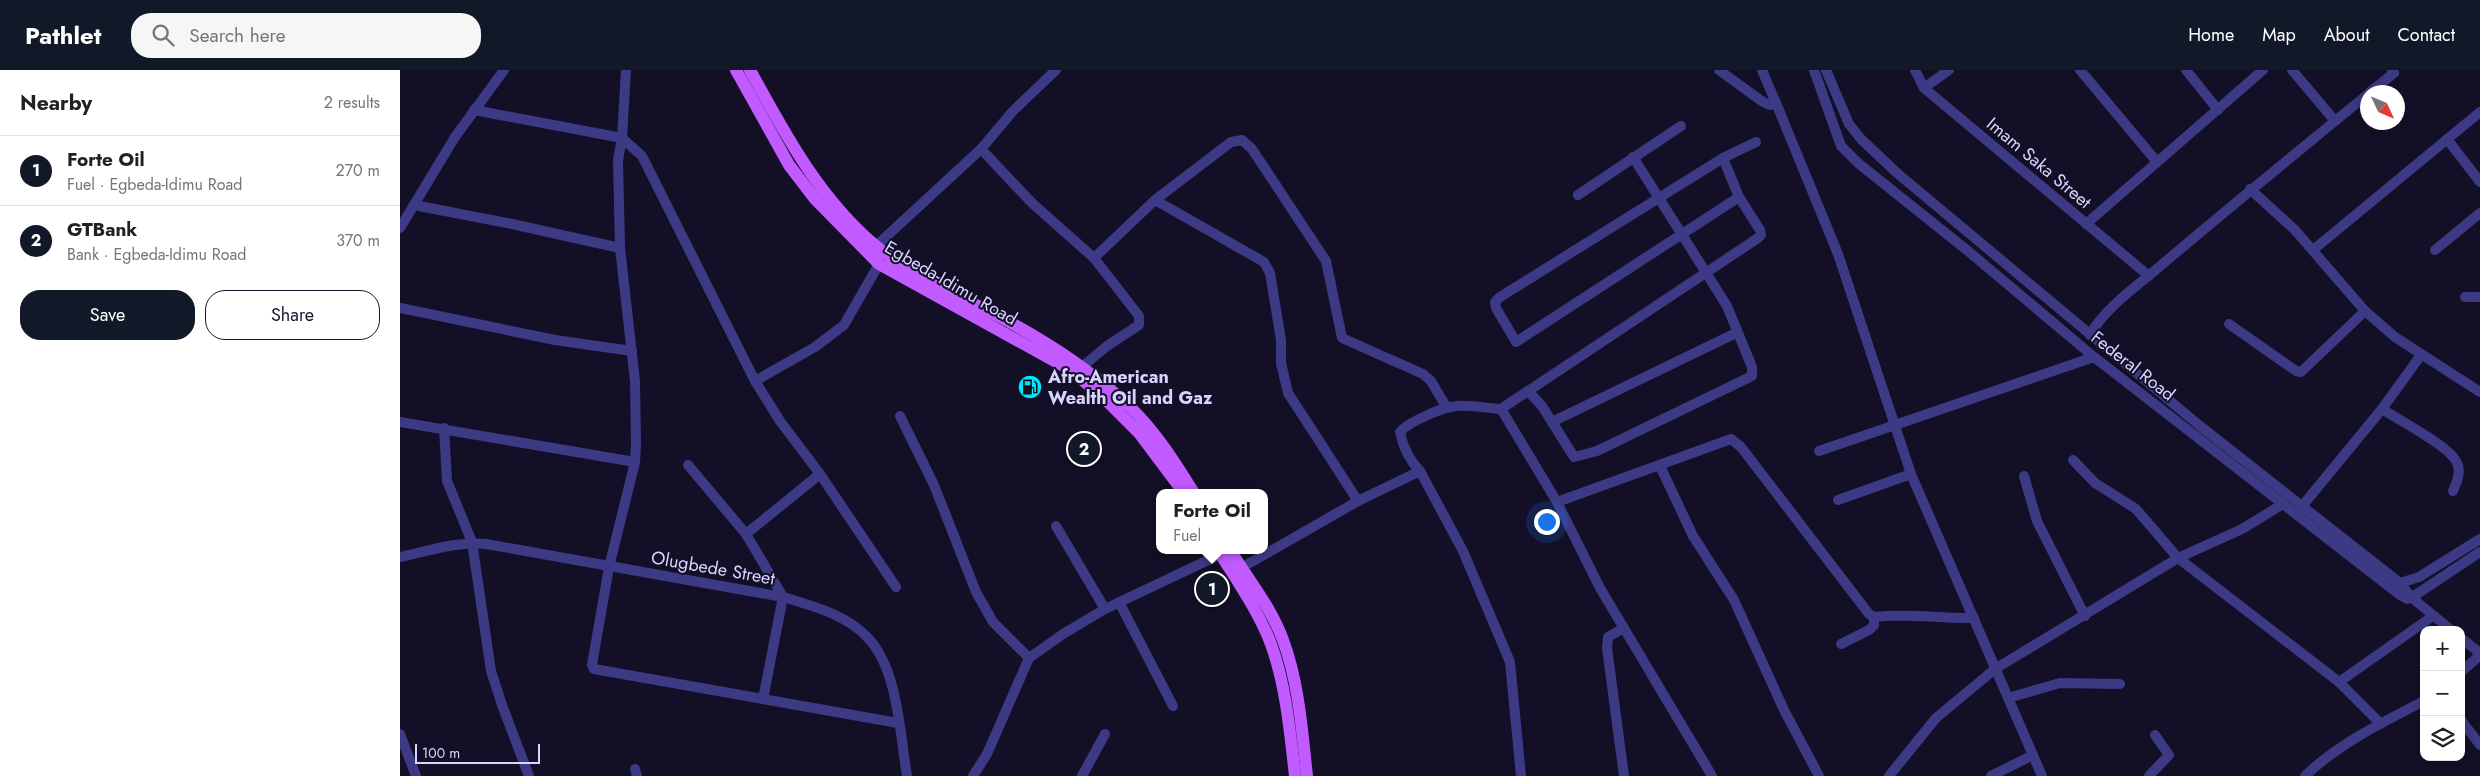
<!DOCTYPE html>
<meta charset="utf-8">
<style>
body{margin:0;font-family:Jost,sans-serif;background:#f6f6f6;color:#202124}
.controls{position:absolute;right:15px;bottom:15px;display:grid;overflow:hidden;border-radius:10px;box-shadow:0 2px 12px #0003}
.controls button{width:45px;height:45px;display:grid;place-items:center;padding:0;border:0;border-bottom:1px solid #e0e0e0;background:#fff;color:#202124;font:25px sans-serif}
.compass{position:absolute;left:1960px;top:15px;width:45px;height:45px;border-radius:50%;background:#fff;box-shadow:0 2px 12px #0003;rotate:134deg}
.scale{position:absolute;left:15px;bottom:12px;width:125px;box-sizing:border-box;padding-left:5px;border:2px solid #d9d4ff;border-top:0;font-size:14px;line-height:18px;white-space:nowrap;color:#d9d4ff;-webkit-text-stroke:4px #130f26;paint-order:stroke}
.you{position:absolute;left:1146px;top:451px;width:18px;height:18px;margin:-12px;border:4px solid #fff;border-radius:50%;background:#1a73e8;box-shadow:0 0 0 8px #1a73e833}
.badge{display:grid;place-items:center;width:32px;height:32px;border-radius:50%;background:#111827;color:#fff;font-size:16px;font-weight:700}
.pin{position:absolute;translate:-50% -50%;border:2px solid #fff;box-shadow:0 1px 5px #0006}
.popup{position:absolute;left:756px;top:419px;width:112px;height:65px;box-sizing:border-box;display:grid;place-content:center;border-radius:10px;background:#fff;filter:drop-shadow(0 1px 4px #0005);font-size:16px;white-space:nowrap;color:#757577}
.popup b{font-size:19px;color:#202124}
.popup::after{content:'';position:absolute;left:50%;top:100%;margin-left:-10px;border:10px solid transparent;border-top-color:#fff}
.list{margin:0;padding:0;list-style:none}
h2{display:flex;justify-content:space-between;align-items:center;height:65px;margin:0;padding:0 20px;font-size:21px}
h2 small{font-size:16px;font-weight:400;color:#757577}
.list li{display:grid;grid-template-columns:32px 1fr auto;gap:15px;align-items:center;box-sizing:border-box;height:70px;padding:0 20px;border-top:1px solid #e0e0e0}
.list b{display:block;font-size:19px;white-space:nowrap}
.list p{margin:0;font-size:16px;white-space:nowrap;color:#757577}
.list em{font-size:16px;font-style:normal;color:#757577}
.actions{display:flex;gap:10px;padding:15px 20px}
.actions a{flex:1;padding:11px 0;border:1px solid #111827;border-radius:20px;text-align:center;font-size:18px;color:#111827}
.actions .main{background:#111827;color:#fff}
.icon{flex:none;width:28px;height:28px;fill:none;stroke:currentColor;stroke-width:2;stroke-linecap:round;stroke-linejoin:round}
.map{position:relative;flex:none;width:2080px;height:706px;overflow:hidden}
header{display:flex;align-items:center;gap:30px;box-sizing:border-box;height:70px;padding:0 25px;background:#111827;color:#fff}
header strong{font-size:24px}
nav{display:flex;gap:28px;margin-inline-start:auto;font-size:18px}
.search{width:350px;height:45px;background:#f6f6f6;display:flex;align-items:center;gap:12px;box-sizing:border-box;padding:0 18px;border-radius:20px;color:#757577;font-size:19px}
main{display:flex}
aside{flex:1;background:#fff}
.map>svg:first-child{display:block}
</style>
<header>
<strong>Pathlet</strong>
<div class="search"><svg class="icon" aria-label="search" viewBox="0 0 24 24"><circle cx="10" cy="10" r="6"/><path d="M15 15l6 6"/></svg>Search here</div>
<nav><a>Home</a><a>Map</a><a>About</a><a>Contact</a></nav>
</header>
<main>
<aside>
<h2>Nearby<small>2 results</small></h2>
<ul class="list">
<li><span class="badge">1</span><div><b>Forte Oil</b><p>Fuel · Egbeda-Idimu Road</p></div><em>270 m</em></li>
<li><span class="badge">2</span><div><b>GTBank</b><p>Bank · Egbeda-Idimu Road</p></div><em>370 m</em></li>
</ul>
<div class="actions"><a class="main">Save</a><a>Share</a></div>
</aside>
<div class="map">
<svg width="2080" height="706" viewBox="0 0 2080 706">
<rect width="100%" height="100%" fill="#130f26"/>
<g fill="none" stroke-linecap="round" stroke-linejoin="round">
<g stroke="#3d3a85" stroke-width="10">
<path d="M226,0L222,68L218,90L220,178L235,311L236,373L235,392L209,497L192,595L194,599L498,653"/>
<path d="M1319,0L1363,32L1370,35L1376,33L1362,0"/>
<path d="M1414,0L1441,76L1458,93L1568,181L1694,287L2000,525L2007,529L2017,524L2080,482"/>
<path d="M1426,0L1449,54L1461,69L1497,103L1800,356L2000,513L2011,527L2051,560"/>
<path d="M1515,0L1524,18L1749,206"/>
<path d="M1680,0L1757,92"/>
<path d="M1786,0L1818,40"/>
<path d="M1892,0L1935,51"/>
<path d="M1524,18L1549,0"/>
<path d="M1970,22L1994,3L1992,0"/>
<path d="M1376,33L1438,184L1511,404L1642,706"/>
<path d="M74,40L222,68L242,86L355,311L380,351L420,404L496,517"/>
<path d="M2047,69L2080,112"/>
<path d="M581,79L632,133L694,188L739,246V255L707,276L683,296"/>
<path d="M1323,88L1356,72"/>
<path d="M1850,119L1895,160L1965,241L1995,267L2080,322"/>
<path d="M1178,125L1281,56"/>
<path d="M755,130L864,192L870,203L881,270V293L888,323L958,431"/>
<path d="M14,135L112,154L220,178"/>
<path d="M1686,154L1863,0"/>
<path d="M0,158L55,67L104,0"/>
<path d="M476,176L581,79L613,41L656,0"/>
<path d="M1913,180L2080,42"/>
<path d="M2035,180L2080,143"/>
<path d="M694,188L755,130L831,72L842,70L852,79L926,191L942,268L1023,304L1031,311L1047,338"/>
<path d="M2065,227H2080"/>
<path d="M0,238L155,270L232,281"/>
<path d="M1829,254L1896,301L1901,302L1965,241"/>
<path d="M1690,265C1705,237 1741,213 1765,192C1832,135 1900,80 1968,24"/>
<path d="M355,311L415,277L444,255L479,194"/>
<path d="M1128,321L1142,336L1174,387L1197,381L1352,306V297L1327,236L1233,87"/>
<path d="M1101,339L1157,432L1200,518L1312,706"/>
<path d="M1982,339C1999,350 2047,375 2056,391C2062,402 2057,411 2053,421"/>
<path d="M500,346L534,415L576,522L593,552L629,588"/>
<path d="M0,352L235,392"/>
<path d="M1152,352L1336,263"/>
<path d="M44,358L47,411L72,472L91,601L102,635L129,706"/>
<path d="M1419,381L1694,287"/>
<path d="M1673,390L1695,413L1736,439L1778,488L1939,612L1980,653"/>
<path d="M288,395L346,464L383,527L363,629"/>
<path d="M1260,396L1293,466L1334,530L1384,640L1419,706"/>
<path d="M1624,406L1637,451L1685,546"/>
<path d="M1438,430L1511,404"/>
<path d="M1157,432L1331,369L1341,377L1469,544L1474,547C1508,543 1540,549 1574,548"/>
<path d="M1903,435L1982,339L2021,285"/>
<path d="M656,456L705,539"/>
<path d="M346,464L420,404"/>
<path d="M0,487C29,481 57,471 86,474L383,527C412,536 446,544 468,568C498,599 500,665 507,706"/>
<path d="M841,498L958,431L1020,401"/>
<path d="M2000,513L2019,507L2080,469"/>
<path d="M719,532L773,636"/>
<path d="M2061,568L2080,583"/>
<path d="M1441,574L1469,560L1474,555V547"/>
<path d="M2061,602L2080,585"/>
<path d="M1939,612L2033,546"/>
<path d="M1608,628L1660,613L1720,614"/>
<path d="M2061,650L2080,675"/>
<path d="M0,664L16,706"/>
<path d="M235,699L237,706"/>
<path d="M573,706L587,684L629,588L663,564L705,539L821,484"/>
<path d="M682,706L705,664"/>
<path d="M1121,706L1110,592L1063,481L1020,401C1009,390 1003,377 1000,362C1010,351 1043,337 1057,336C1071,335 1087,338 1101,339L1358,168L1361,165L1360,160L1339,127L1323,88L1100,227L1095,232L1096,238L1116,272L1339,127"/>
<path d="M1224,706L1207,578L1208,567L1224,558"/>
<path d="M1489,706L1536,648L1595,599L1778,488L1842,459L1883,434"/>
<path d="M1591,706L1633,685"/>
<path d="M1749,706L1769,685L1755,665"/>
<path d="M1905,706C1938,674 1983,652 2024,631"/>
</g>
<g stroke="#c25bff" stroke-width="12">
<path d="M336,0L389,95L415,129L479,194L669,299L704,328L739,363L784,423"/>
<path d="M350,0C385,64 420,130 477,177C512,206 557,225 598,246C646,271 692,301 731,338C756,362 776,394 794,423"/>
<path d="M818,480C837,511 858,540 871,574C886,616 890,662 895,706"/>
<path d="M830,480C848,509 871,537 883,570C899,613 902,661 907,706"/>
</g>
</g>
<defs>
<g id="fuel-disc" transform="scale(1.25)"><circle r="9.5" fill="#00e5ff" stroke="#130f26"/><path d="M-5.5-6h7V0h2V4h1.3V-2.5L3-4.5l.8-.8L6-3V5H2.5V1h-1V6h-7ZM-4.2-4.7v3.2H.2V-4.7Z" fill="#111"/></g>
</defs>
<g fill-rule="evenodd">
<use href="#fuel-disc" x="630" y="317"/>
</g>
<g text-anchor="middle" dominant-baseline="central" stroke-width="4" stroke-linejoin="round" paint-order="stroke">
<g font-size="18" fill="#d9d4ff" stroke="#130f26">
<text transform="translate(1639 93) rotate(40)">Imam Saka Street</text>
<text transform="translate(551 213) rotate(30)">Egbeda-Idimu Road</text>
<text transform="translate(1733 296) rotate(38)">Federal Road</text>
<text transform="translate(313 498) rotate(10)">Olugbede Street</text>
</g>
<g font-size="18" font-weight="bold" fill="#d9d4ff" stroke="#130f26" text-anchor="start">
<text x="648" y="307">Afro-American<tspan x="648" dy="21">Wealth Oil and Gaz</tspan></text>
</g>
</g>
</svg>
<div class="controls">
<button>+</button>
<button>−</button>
<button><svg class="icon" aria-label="layers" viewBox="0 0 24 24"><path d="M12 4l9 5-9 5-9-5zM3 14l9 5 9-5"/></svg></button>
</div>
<svg class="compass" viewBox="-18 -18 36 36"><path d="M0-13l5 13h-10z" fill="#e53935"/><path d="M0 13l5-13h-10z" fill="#757577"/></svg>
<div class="scale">100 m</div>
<div class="you"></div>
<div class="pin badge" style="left:812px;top:519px">1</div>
<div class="popup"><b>Forte Oil</b>Fuel</div>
<div class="pin badge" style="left:684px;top:379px">2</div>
</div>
</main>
